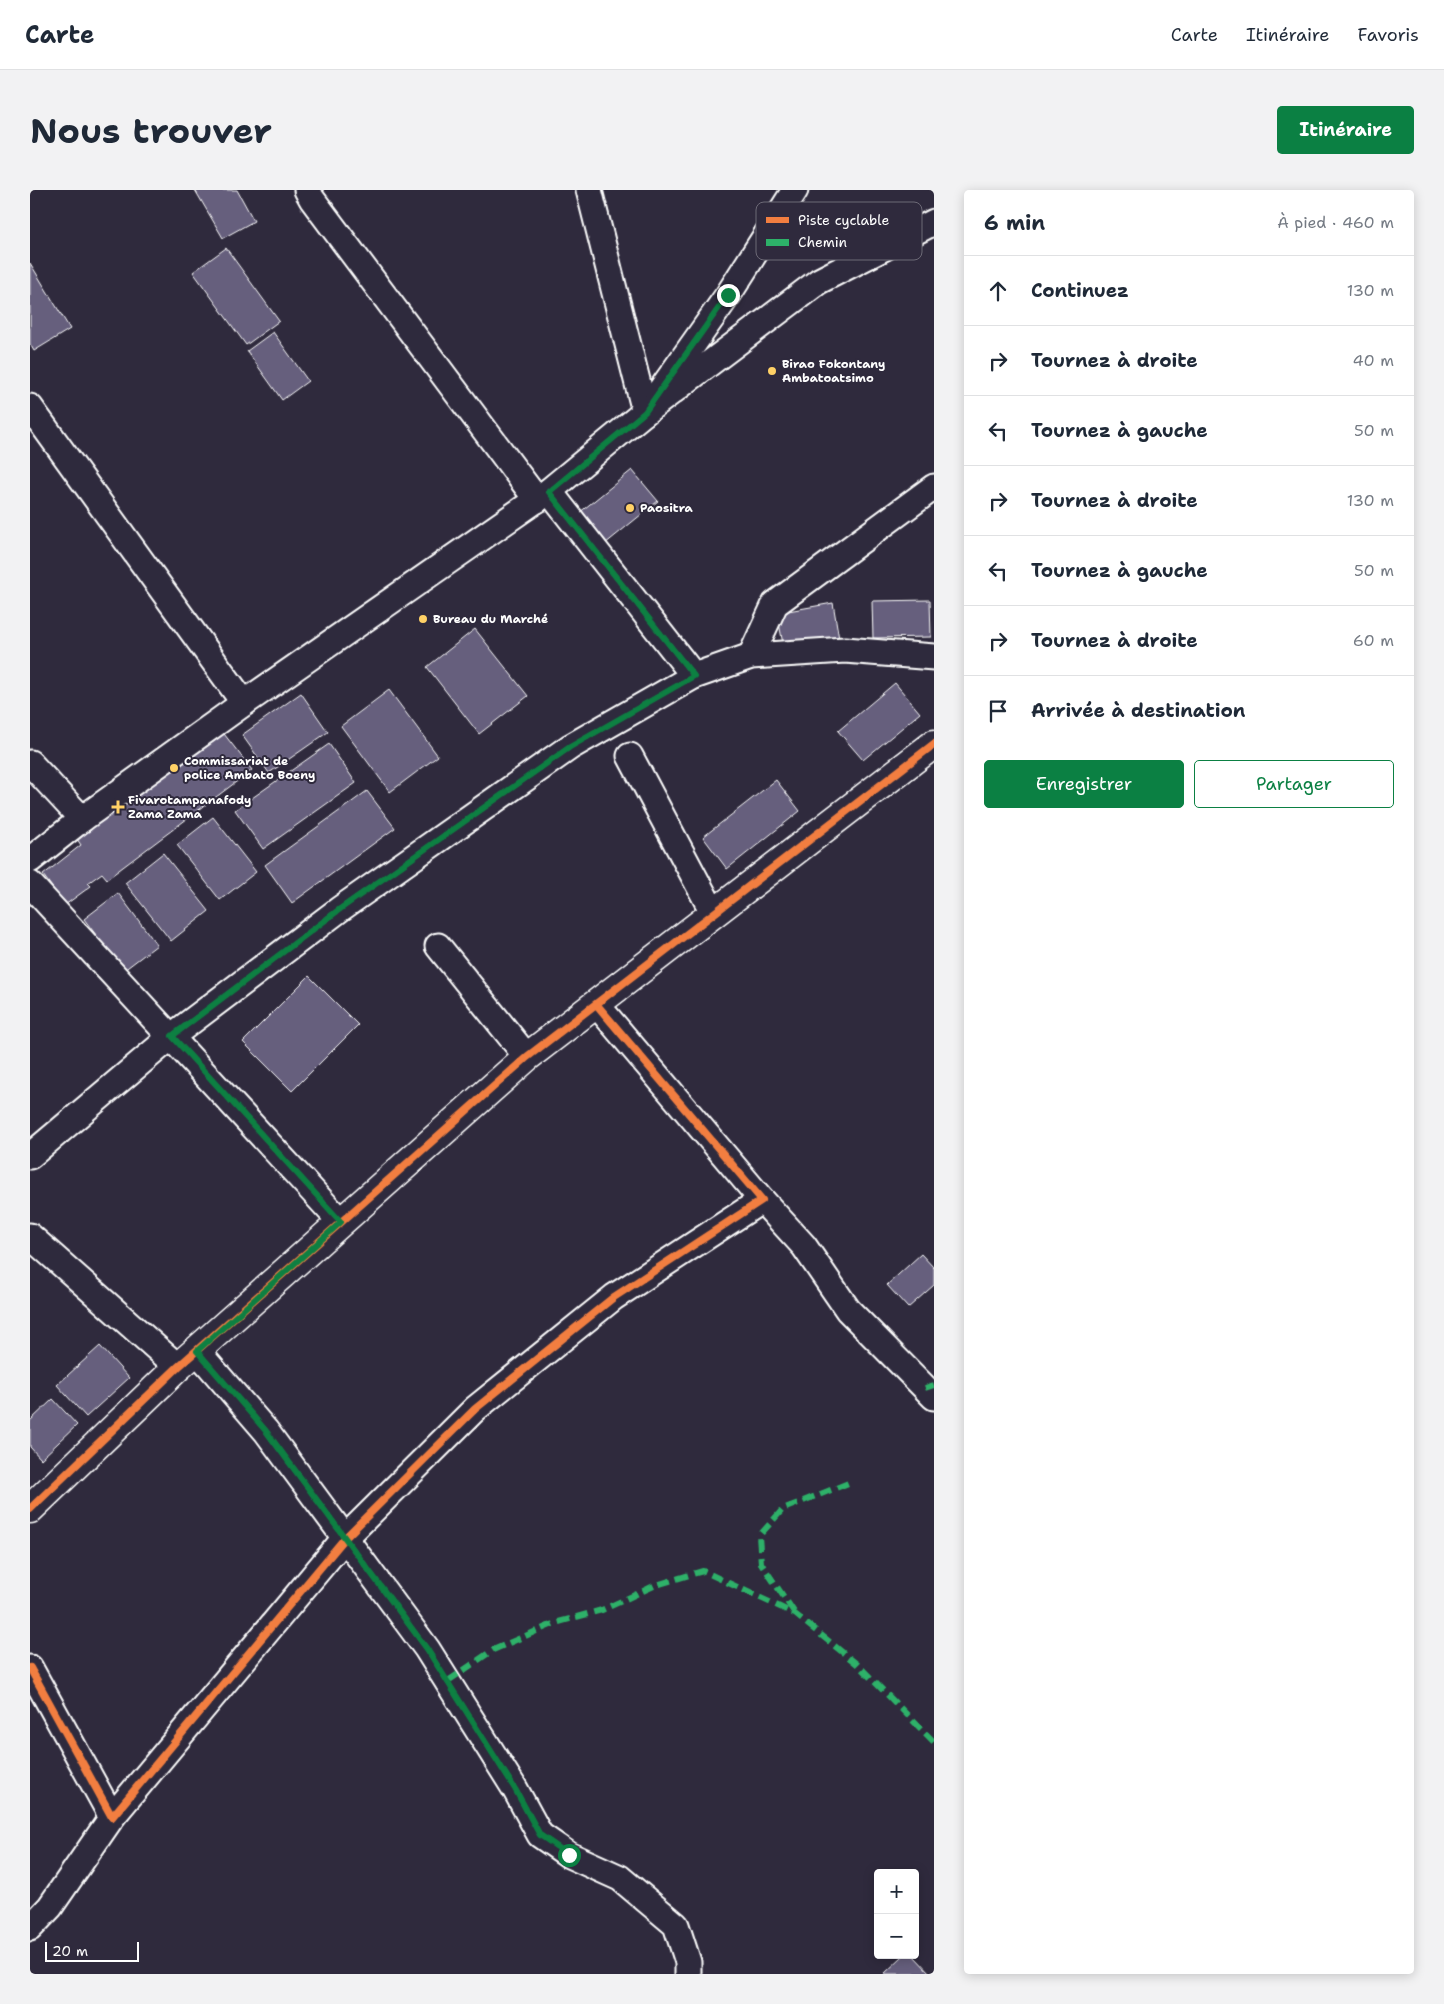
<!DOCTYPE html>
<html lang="fr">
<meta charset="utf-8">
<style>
body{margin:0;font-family:"Shantell Sans",sans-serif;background:#f2f2f3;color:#1f2937}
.controls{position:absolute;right:15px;bottom:15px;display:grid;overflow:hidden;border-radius:5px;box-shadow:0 2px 12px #0003}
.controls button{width:45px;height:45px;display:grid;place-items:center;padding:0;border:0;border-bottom:1px solid #e0e1e3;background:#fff;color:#1f2937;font:25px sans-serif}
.scale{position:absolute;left:15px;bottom:12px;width:94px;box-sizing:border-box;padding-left:5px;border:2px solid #fff;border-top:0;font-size:14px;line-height:18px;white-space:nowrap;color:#fff;-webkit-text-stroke:4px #2f2a3d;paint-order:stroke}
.stop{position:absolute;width:15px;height:15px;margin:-11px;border:4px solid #0b8043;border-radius:50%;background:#fff}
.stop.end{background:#0b8043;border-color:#fff;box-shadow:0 1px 5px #0008}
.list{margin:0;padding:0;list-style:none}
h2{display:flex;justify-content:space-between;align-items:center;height:65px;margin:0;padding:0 20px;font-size:21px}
h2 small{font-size:16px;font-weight:400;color:#747a83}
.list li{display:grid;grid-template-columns:32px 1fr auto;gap:15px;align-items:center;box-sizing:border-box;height:70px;padding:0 20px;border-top:1px solid #e0e1e3}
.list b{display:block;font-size:19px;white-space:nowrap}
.list em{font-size:16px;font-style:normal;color:#747a83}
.actions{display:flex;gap:10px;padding:15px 20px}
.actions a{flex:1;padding:11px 0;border:1px solid #0b8043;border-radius:5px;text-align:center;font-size:18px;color:#0b8043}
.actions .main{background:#0b8043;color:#fff}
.icon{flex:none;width:28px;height:28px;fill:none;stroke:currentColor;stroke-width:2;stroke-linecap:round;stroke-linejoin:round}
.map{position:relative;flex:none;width:904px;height:1784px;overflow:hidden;border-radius:5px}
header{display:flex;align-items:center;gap:30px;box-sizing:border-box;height:70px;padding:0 25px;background:#fff;border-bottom:1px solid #e0e1e3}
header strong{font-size:24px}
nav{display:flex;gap:28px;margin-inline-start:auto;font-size:18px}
.intro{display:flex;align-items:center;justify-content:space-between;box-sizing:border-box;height:120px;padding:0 30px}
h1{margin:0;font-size:35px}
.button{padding:12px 22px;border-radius:5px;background:#0b8043;color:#fff;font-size:18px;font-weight:700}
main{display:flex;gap:30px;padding:0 30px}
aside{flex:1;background:#fff;border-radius:5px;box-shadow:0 2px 12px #0003}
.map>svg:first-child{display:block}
</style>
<header>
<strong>Carte</strong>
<nav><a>Carte</a><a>Itinéraire</a><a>Favoris</a></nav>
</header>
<div class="intro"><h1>Nous trouver</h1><a class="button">Itinéraire</a></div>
<main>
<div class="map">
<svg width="904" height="1784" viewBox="0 0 904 1784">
<rect width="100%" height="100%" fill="#2f2a3d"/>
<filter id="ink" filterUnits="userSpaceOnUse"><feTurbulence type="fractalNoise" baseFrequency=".02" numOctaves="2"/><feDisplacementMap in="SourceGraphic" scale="10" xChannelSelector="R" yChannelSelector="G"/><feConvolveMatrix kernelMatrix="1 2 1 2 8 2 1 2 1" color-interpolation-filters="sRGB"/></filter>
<g filter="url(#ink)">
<g fill="#665f7d" stroke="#fff">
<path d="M165,0H207L224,31L193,48Z"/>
<path d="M196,58L249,131L216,155L163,82Z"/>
<path d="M0,73L40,139L4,161L0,154Z"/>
<path d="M243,142L278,191L252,210L217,161Z"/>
<path d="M602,280L628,311L575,354L549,323Z"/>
<path d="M900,410L901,447L843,448L842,411Z"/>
<path d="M803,413L809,449L754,459L747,423Z"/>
<path d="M445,439L498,506L449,544L397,477Z"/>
<path d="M865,493L890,523L833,570L808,541Z"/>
<path d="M359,500L408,566L360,602L311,536Z"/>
<path d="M271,503L298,542L239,583L212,545Z"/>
<path d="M191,540L222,580L77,689L72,683L58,693L61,696L35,715L13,685L51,655L47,649Z"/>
<path d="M299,554L326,593L233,659L205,620Z"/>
<path d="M746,590L770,621L697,679L673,647Z"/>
<path d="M337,601L365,638L262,713L235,675Z"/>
<path d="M183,627L226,682L190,710L147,655Z"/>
<path d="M133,663L179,721L141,751L95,693Z"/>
<path d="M88,703L127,755L93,781L54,729Z"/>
<path d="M279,786L328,835L262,901L213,852Z"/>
<path d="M891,1064L904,1078V1095L878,1118L857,1095Z"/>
<path d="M70,1156L99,1188L56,1227L27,1195Z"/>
<path d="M23,1209L47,1235L11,1269L0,1257V1231Z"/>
<path d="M874,1765H883L901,1784H854Z"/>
</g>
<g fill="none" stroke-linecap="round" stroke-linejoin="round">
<g stroke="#fff" stroke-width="29">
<g id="minor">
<path d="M277,0L282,9L507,310"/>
<path d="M559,0L615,222"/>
<path d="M628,204L698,105L765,0"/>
<path d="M0,217L214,513"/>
<path d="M519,301L664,486"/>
<path d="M721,466L745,414L904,297"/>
<path d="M600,566L684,724"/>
<path d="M0,573L52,629"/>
<path d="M0,670L52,629L214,513L519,301L615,222L789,91L904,32"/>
<path d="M0,694L311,1032"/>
<path d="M408,756L497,867"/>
<path d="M0,966L142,846L310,719L540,557L664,486L721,466L815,460L904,467"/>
<path d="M732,1010L774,1056L818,1120L904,1207"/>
<path d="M0,1046L148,1177"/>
<path d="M167,1161L236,1241L397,1459L485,1599L510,1645L539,1665L590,1688L646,1735L658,1772V1784"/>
<path d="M0,1478L82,1627L315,1348L445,1219L584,1107L732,1010L567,815"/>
<path d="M0,1738L20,1717L82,1627"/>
</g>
</g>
<g stroke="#fff" stroke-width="31">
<path id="tertiary" d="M0,1319L148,1177L497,867L904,554"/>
</g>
<use href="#minor" stroke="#2f2a3d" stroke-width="25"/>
<use href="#tertiary" stroke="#2f2a3d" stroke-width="28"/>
<g stroke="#2db169" stroke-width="6" stroke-dasharray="12 6" stroke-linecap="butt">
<path d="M895,1198L904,1195"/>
<path d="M764,1422L731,1373L729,1346L753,1319L821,1292"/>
<path d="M418,1491L463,1460L525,1433L572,1420L626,1395L673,1381L765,1424L827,1474L904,1552"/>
</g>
<g stroke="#2f2a3d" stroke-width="11">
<g id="cycleway">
<path d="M0,1319L148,1177L497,867L904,554"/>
<path d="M0,1478L82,1627L315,1348L445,1219L584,1107L732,1010L567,815"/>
</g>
</g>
<use href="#cycleway" stroke="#f27e40" stroke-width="8"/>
</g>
</g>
<g fill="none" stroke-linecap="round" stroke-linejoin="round" filter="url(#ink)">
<path stroke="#0b8043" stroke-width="6" d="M539,1665L510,1645L485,1599L397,1459L236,1241L167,1161L311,1032L142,846L310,719L540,557L664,486L519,302L615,222L698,105"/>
</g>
<g fill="#ffd166" stroke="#2f2a3d" stroke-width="2">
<circle cx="742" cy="181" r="5"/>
<circle cx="600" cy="318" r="5"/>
<circle cx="393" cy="429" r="5"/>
<circle cx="144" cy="578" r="5"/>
<path d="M85.5 609.5h5v5h5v5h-5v5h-5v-5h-5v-5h5z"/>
</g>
<g text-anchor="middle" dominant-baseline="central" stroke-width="4" stroke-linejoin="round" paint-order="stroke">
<g font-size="12" font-weight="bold" fill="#fff" stroke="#2f2a3d" text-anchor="start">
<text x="752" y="174">Birao Fokontany<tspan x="752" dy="14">Ambatoatsimo</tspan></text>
<text x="610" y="318">Paositra</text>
<text x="403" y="429">Bureau du Marché</text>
<text x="154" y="571">Commissariat de<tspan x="154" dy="14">police Ambato Boeny</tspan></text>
<text x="98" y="610">Fivarotampanafody<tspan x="98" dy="14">Zama Zama</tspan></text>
</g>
</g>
<rect x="726" y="12" width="166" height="58" rx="8" fill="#2f2a3d" stroke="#6d6a77" stroke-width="1"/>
<rect x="736" y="27" width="23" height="6" fill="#f27e40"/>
<rect x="736" y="49" width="23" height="7" fill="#2db169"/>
<g font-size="14" fill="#fff">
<text x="768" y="35">Piste cyclable</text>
<text x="768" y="57">Chemin</text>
</g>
</svg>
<div class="controls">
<button>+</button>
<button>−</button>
</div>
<div class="scale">20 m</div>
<div class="stop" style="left:539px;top:1665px"></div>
<div class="stop end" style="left:698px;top:105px"></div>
</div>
<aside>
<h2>6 min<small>À pied · 460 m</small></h2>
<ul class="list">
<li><svg class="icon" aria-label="ahead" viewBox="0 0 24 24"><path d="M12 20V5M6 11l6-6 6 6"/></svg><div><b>Continuez</b></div><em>130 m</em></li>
<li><svg class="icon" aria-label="right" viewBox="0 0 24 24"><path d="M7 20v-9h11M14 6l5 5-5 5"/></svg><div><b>Tournez à droite</b></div><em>40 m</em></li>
<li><svg class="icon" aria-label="left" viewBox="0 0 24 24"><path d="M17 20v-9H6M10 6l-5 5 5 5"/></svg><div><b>Tournez à gauche</b></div><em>50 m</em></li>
<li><svg class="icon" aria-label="right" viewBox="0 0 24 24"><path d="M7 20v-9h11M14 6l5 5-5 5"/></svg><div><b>Tournez à droite</b></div><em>130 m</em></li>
<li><svg class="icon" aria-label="left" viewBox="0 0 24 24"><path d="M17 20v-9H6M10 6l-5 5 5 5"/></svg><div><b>Tournez à gauche</b></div><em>50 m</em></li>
<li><svg class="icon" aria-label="right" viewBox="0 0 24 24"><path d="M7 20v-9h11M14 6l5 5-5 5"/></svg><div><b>Tournez à droite</b></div><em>60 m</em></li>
<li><svg class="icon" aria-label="arrive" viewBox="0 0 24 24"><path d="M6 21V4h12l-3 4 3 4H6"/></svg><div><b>Arrivée à destination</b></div></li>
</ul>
<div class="actions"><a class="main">Enregistrer</a><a>Partager</a></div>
</aside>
</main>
